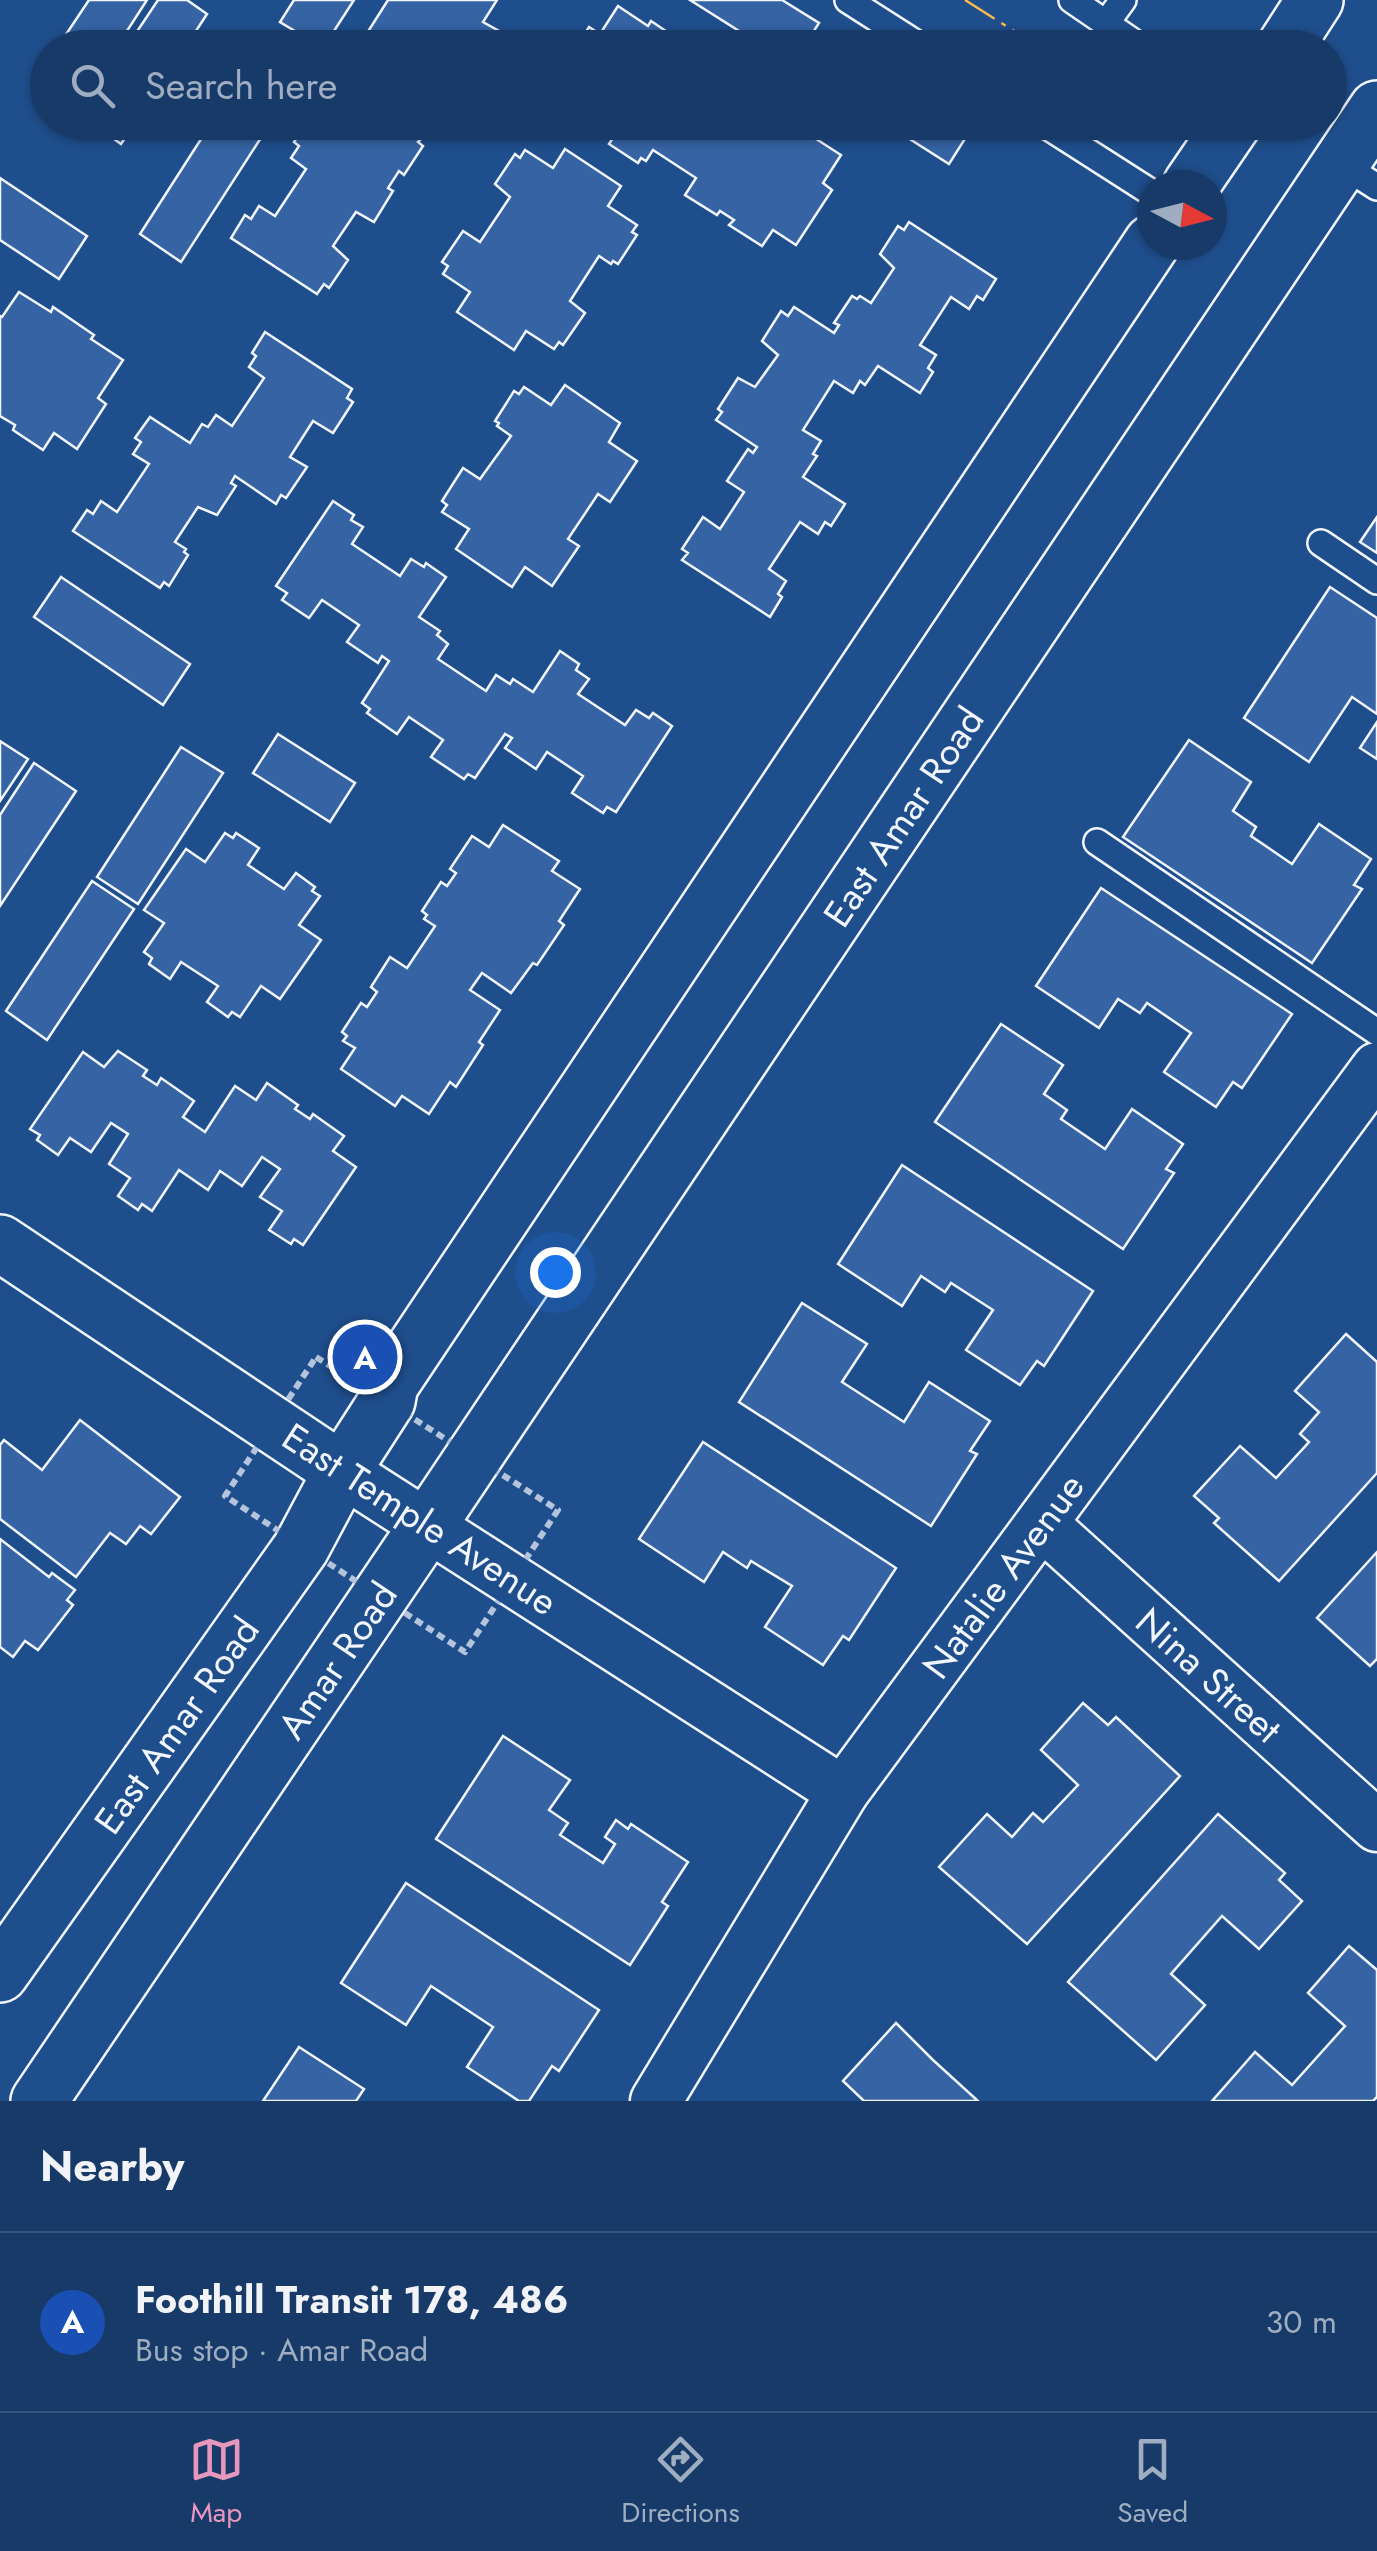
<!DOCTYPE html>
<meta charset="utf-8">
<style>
body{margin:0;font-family:Jost,sans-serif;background:#20416f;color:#f1f3f6}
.compass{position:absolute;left:1137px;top:170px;width:90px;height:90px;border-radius:50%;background:#173a69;box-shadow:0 2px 8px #0004;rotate:97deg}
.you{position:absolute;left:555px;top:1272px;width:35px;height:35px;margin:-25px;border:8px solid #fff;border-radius:50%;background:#1a73e8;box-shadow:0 0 0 15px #1a73e833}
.badge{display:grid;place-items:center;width:65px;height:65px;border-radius:50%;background:#e797bd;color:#fff;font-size:32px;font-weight:700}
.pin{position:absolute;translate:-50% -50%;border:5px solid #fff;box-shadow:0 2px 10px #0006}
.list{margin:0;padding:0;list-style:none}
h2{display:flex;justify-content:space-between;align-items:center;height:130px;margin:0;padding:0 40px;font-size:42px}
h2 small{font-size:32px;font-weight:400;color:#9eadc0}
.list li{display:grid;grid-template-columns:65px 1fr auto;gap:30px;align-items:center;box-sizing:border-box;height:180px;padding:0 40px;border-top:2px solid #36547d}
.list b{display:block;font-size:38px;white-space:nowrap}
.list p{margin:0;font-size:32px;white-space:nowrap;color:#9eadc0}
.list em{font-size:32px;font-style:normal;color:#9eadc0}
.icon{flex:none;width:55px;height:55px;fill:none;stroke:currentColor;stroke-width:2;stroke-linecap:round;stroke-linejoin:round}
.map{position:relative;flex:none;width:1377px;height:2101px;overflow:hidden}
.search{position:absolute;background:#173a69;box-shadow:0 2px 8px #0004;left:30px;right:30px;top:30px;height:110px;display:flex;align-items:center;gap:25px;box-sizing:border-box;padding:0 35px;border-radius:55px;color:#9eadc0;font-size:38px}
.sheet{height:310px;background:#173a69}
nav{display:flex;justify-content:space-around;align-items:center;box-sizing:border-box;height:140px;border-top:2px solid #36547d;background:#173a69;font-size:28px;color:#9eadc0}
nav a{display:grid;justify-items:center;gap:5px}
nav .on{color:#e797bd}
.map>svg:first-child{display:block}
</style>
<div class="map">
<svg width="1377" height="2101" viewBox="0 0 1377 2101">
<rect width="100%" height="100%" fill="#1f4e8c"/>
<g fill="#3563a3" stroke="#f2f6ff" stroke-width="2.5">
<path d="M89,0H147L116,48H57Z"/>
<path d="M158,0H187L207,14L185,48H126Z"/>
<path d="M294,0H354L323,48L280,22Z"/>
<path d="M388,0H497L483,22L499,31L488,48H369L366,46L374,34L369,30Z"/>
<path d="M690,0H782L819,23L803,48H766Z"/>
<path d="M618,6L648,26L651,21L691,48H576L589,27L600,34Z"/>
<path d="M90,122H136L121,144Z"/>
<path d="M212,122H254L266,130L181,262L140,234Z"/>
<path d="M307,122H415L409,132L420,140L418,142L423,146L404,175L399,171L388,188L393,191L374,222L356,212L333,246L348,260L329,288L324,284L317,294L231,238L245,215L251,219L259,206L275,216L306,169L291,158L299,146L294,142Z"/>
<path d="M577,122H803L814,130L810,135L841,155L823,183L832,190L796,245L773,230L762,246L729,225L734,220L720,211L717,215L685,195L696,178L653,150L646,161L641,158L638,163L609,144L613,138L598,129L595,134Z"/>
<path d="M883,122H975V123L949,164Z"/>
<path d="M565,149L621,186L608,206L637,225L632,232L637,235L618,264L613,261L611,264L599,256L570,301L585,313L563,345L559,342L554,349L526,331L514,350L457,312L470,292L443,274L448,266L442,262L463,231L480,242L510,197L495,184L515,154L520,158L525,150L553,168Z"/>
<path d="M0,178L87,236L59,279L0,240Z"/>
<path d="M909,222L996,279L983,300L977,296L969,309L951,297L920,345L936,355L928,368L933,372L920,393L878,366L865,385L860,381L853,393L834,381L803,430L821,441L813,454L817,456L803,477L845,504L831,526L825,522L818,534L800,522L769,569L786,581L778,594L782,597L770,617L682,560L688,553L682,549L703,517L720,529L744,492L727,481L748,449L753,453L757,447L716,420L722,412L718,409L738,378L755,387L778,355L762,341L781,311L788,316L794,307L834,333L839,325L834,323L852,296L857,299L860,296L871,303L894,268L880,254L898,226L904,230Z"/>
<path d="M19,292L51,312L53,307L94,335L91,339L123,360L98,398L106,404L77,449L54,433L43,450L13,430L15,425L0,416V316L2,317Z"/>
<path d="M265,332L352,389L347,398L353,402L333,433L313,421L290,457L307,467L286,498L281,495L276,504L235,476L231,483L236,486L217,515L198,507L175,542L186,549L184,552L188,555L169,586L164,582L160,588L73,531L87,510L93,514L101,501L117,512L149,464L133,454L141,442L135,438L150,417L190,443L202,424L208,427L216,415L232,426L264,378L249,367L256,356L252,353Z"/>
<path d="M565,385L620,423L609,442L637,461L610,502L598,494L568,539L579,546L552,586L525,567L512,587L456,549L469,529L442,512L447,505L442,501L463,468L480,479L511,436L497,426L499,423L495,421L514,391L519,394L524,387L551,405Z"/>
<path d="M333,501L354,515L351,520L363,527L352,544L400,576L411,559L424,567L426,563L446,577L419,617L440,631L437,635L448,644L438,659L486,691L496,675L510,684L513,679L533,692L560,651L579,664L576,670L589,679L578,694L625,725L636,710L649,718L653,713L672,726L616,812L607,807L603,813L572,793L583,776L547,752L536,769L505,748L512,738L505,734L475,778L468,774L464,779L431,757L443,740L409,717L397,734L367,713L370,709L362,703L389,661L382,656L378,663L347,642L359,625L322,600L309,618L282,600L287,593L276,586Z"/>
<path d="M1377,517V553L1360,542Z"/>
<path d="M61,577L190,664L163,705L34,617Z"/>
<path d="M1330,587L1377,618V714L1352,697L1309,762L1244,718Z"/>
<path d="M1377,722V759L1360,748Z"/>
<path d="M278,734L355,783L330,822L253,773Z"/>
<path d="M1189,740L1251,782L1233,811L1256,827L1251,836L1292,864L1319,824L1371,859L1354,885L1362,889L1312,963L1123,837Z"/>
<path d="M0,741L28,759L0,801Z"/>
<path d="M181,747L223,773L138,904L97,877Z"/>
<path d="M34,763L76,791L0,906V815Z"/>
<path d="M503,825L559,861L552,871L580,889L559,921L564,925L537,965L533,963L511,993L482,973L470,990L500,1010L479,1042L483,1045L456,1087L450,1082L429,1114L402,1096L395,1106L341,1069L355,1048L343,1041L347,1036L342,1032L361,1003L367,1007L377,992L371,987L390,957L407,968L435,926L424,919L427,915L422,911L441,882L447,886L456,873L450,869L472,836L489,847Z"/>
<path d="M225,833L233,838L236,833L259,848L248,865L284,889L296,873L315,887L312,891L320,896L299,925L321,940L280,999L261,986L240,1017L232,1012L228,1017L207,1002L218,986L181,962L170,979L149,964L152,958L144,952L164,923L144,910L186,849L205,862Z"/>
<path d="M92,881L134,909L47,1040L6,1011Z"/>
<path d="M1101,888L1292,1014L1242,1088L1233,1082L1216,1107L1164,1072L1191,1033L1147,1003L1140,1013L1118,999L1099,1028L1036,986Z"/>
<path d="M1001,1024L1063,1065L1044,1094L1067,1110L1061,1119L1105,1149L1132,1109L1183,1144L1166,1169L1174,1173L1123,1249L935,1122Z"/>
<path d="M118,1051L147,1070L143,1076L157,1085L161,1078L194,1101L183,1117L205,1132L235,1086L256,1100L267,1083L298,1105L295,1109L310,1119L313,1114L344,1136L333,1151L356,1167L303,1245L294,1239L291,1244L269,1230L282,1211L260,1197L280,1169L262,1157L242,1186L220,1171L208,1190L179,1170L152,1211L142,1204L138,1210L118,1196L130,1178L109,1164L128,1134L111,1123L91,1152L70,1138L58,1155L37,1140L40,1135L30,1129L83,1052L104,1067Z"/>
<path d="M902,1165L1093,1291L1044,1366L1037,1361L1020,1385L966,1350L993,1310L951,1283L945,1292L921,1276L902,1306L838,1264Z"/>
<path d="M802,1303L867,1344L842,1382L904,1422L929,1382L990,1421L970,1451L977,1454L931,1526L739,1402Z"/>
<path d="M1346,1334L1377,1362V1473L1279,1581L1214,1523L1219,1518L1194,1496L1240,1446L1276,1478L1309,1442L1300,1434L1319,1412L1295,1391Z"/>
<path d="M80,1420L180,1497L151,1534L140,1526L126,1544L110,1533L76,1577L0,1519V1445L4,1440L42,1470Z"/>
<path d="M703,1442L896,1568L849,1640L843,1636L823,1665L765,1627L792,1586L751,1561L747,1568L723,1552L704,1582L639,1539Z"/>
<path d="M0,1539L49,1577L52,1573L75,1590L67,1600L73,1605L38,1650L25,1641L13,1657L0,1647Z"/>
<path d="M1377,1552V1659L1370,1666L1317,1618Z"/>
<path d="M1083,1703L1108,1725L1116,1717L1180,1776L1027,1944L939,1867L987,1814L1012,1837L1033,1813L1043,1822L1078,1785L1041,1750Z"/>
<path d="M503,1736L570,1780L549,1810L568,1823L560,1835L603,1863L615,1844L605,1837L616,1820L628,1829L631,1824L688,1862L662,1902L668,1906L630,1965L436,1839Z"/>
<path d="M1218,1814L1285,1873L1279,1880L1302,1901L1259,1949L1222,1916L1171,1974L1205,2005L1156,2060L1068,1982Z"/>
<path d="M406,1883L599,2010L559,2071L552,2066L529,2101H519L467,2067L493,2027L431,1986L406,2025L341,1983Z"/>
<path d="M1349,1946L1377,1970V2097L1373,2101H1212L1255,2052L1292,2085L1345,2026L1308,1993Z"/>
<path d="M896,2023L933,2060L978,2101H864L843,2081Z"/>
<path d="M299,2047L364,2089L356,2101H263Z"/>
</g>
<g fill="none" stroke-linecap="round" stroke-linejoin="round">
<g stroke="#f2f6ff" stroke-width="30">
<g id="service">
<path d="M848,0L923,48"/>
<path d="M1072,0L1142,48"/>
<path d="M1107,22L1123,0"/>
<path d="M1041,122L1152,193"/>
<path d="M1341,164L1377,187"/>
<path d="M1321,543L1377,581"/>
<path d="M1097,842L1377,1032"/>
</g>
</g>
<g stroke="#f2f6ff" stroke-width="55">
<g id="minor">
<path d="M342,1471L843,1792"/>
<path id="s1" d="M1042,1524L1377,1826"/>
<path id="s2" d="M656,2101L843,1792L1377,1068"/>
</g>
</g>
<g stroke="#f2f6ff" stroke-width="60">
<path id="secondary" d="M0,1243L342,1471"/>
</g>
<g stroke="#f2f6ff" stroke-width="60">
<g id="primary">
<path d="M1284,48L1315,0"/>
<path d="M1191,185L1234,122"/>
<path id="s3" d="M0,1974L301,1548L342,1471L387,1401L390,1385L1152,243"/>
<path id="s4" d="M39,2101L428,1525L1377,109"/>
</g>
</g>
<path stroke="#b3c4dc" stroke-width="6" stroke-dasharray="8 5" stroke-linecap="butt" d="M316,1357L558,1510L465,1652L225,1496Z"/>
<use href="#service" stroke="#1f4e8c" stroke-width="25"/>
<use href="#minor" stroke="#1f4e8c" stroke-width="50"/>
<use href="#secondary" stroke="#1f4e8c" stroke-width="55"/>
<use href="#primary" stroke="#1f4e8c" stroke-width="55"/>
<path stroke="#ffb74d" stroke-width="2.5" stroke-dasharray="35 8 5 8" stroke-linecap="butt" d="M965,0L1041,48"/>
</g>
<g text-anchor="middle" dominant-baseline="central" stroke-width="8" stroke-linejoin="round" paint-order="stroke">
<g font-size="38" fill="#f2f6ff" stroke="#1f4e8c">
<text stroke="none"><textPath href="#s4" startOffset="1548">East Amar Road</textPath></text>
<text transform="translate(420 1519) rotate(33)">East Temple Avenue</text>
<text stroke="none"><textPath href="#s2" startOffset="630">Natalie Avenue</textPath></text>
<text stroke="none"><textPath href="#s4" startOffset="532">Amar Road</textPath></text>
<text stroke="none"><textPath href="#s1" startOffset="225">Nina Street</textPath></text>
<text stroke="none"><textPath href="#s3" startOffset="305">East Amar Road</textPath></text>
</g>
</g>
</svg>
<svg class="compass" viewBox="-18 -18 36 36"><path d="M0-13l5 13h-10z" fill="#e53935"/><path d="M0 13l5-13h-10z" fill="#9eadc0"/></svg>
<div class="you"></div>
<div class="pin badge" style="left:365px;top:1357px;background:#1a4fb4">A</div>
<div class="search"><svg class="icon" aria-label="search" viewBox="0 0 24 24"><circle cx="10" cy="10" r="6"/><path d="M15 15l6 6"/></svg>Search here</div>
</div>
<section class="sheet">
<h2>Nearby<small></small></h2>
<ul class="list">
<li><span class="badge" style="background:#1a4fb4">A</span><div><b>Foothill Transit 178, 486</b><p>Bus stop · Amar Road</p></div><em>30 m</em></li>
</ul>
</section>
<nav>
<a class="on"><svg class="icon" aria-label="map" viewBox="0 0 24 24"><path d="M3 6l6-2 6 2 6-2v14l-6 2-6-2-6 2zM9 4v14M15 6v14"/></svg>Map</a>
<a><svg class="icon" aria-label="directions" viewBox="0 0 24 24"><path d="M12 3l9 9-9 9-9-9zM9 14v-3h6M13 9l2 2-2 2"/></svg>Directions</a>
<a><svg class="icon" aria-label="saved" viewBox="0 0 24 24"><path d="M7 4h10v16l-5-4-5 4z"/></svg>Saved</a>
</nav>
